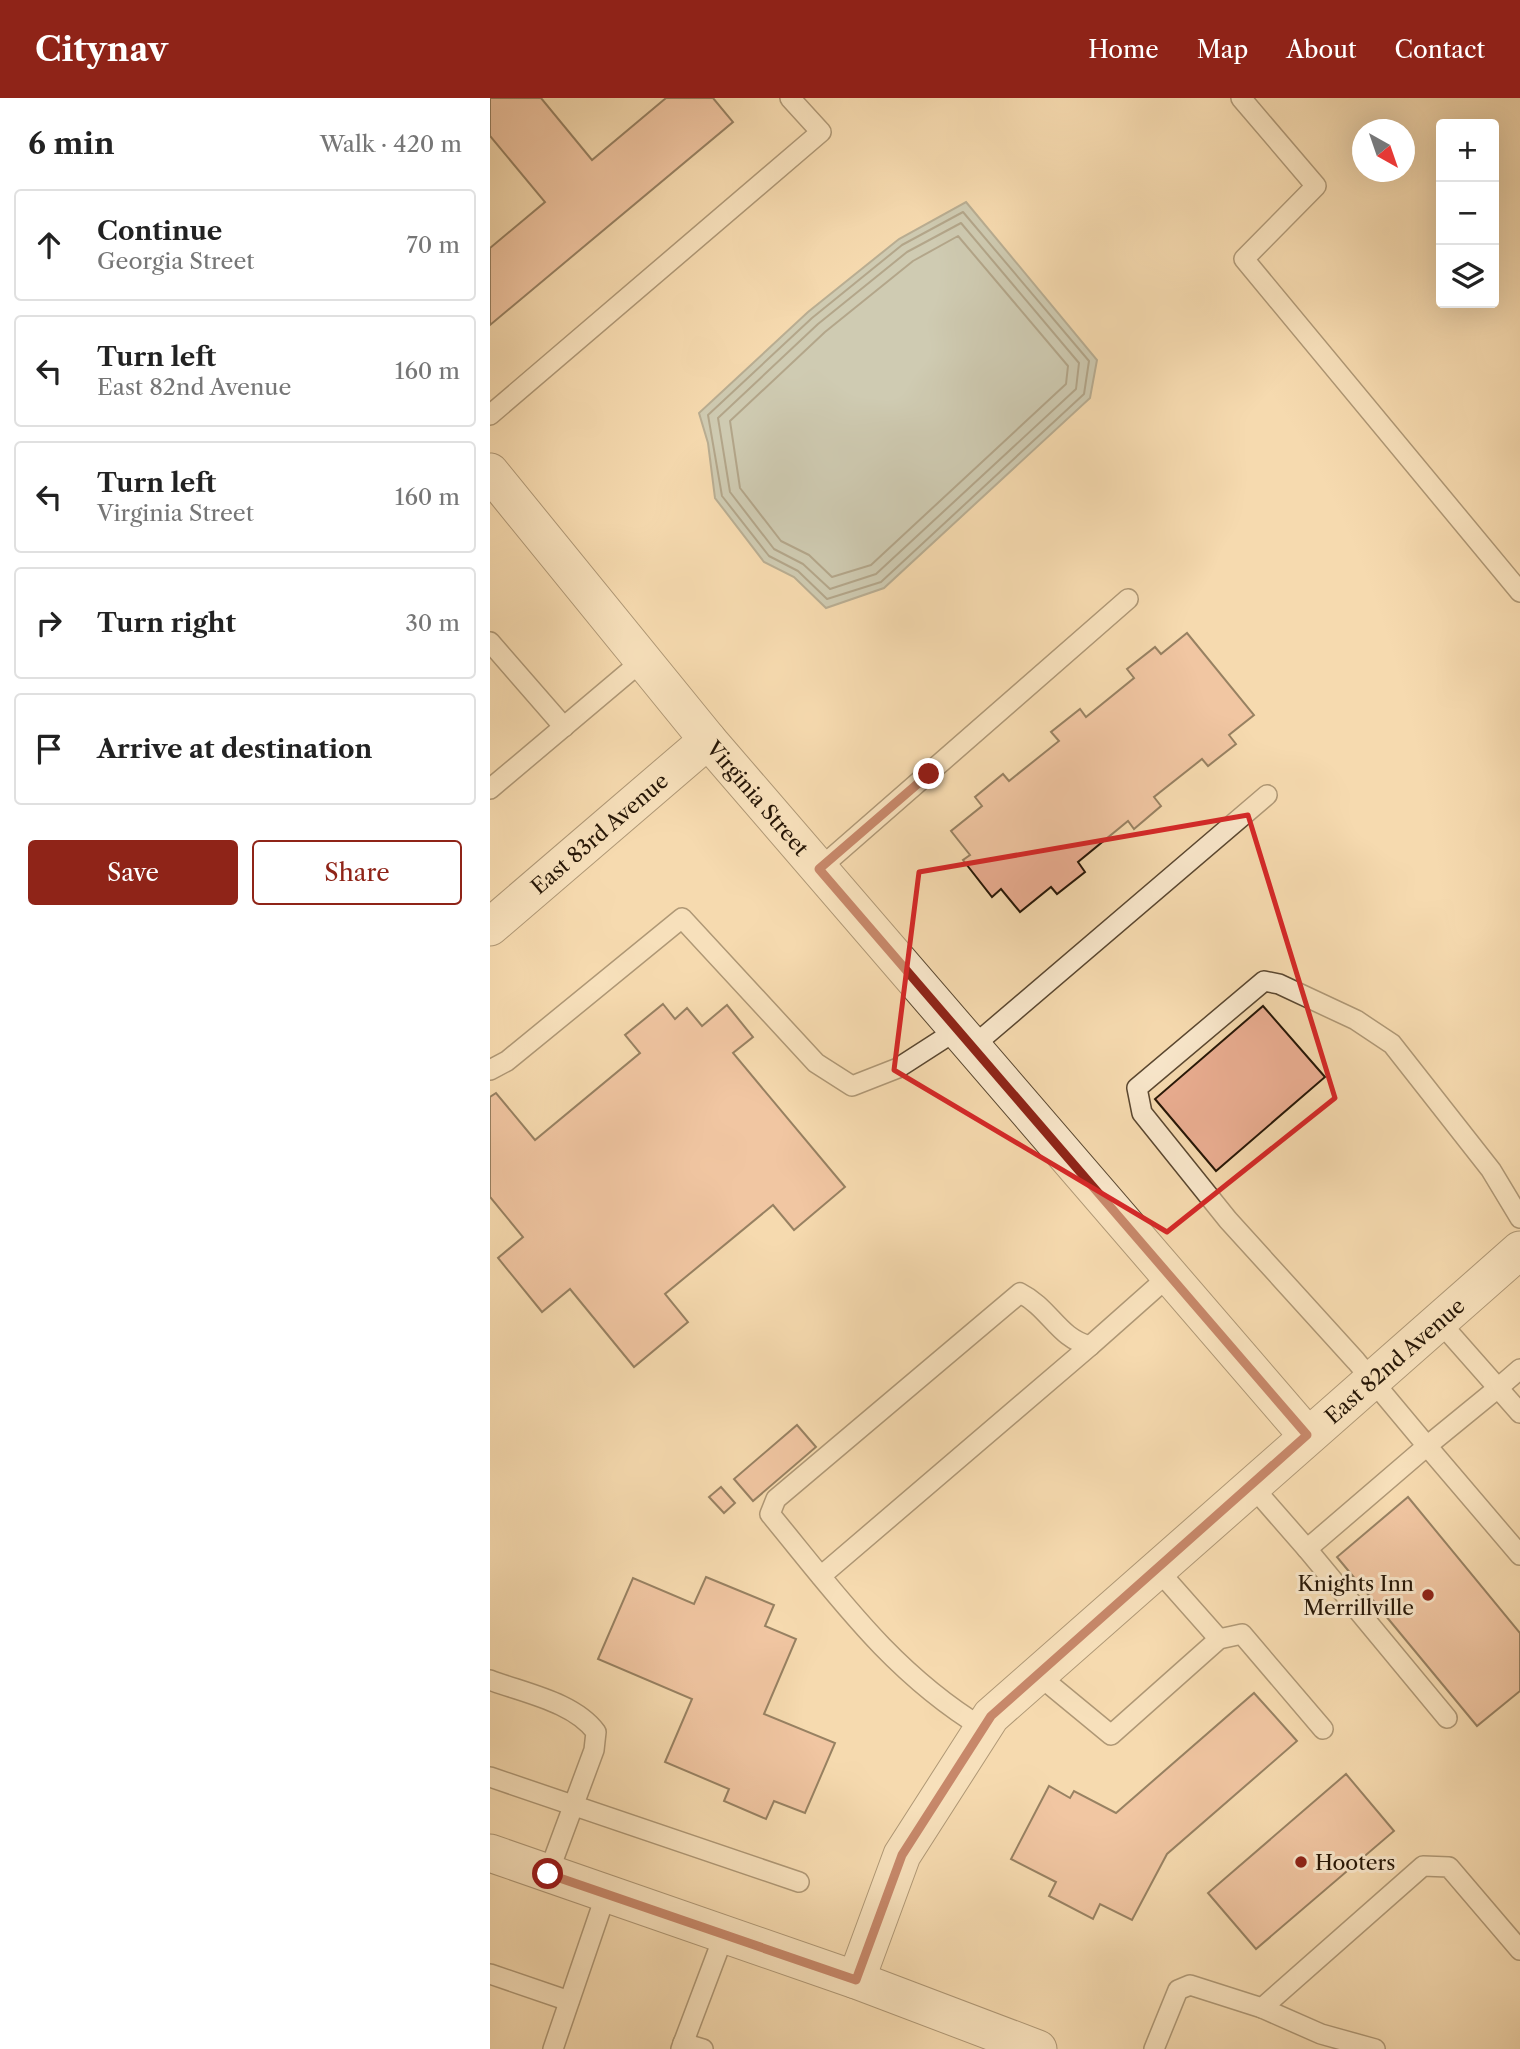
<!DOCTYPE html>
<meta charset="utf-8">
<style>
body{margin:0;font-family:"Libre Caslon Text",serif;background:#f6f6f6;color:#222}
.controls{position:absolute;right:21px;top:21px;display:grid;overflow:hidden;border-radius:7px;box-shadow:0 7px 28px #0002}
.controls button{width:63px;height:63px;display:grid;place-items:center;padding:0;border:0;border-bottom:2px solid #e0e0e0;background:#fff;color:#222;font:35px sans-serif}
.compass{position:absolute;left:862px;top:21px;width:63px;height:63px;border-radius:50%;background:#fff;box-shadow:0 7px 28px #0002;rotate:140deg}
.stop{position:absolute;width:21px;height:21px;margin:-16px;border:5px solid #8f2418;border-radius:50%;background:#fff}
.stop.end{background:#8f2418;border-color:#fff;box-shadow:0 2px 7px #0008}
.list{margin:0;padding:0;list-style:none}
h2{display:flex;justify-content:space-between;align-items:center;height:91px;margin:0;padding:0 28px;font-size:30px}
h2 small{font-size:23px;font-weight:400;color:#767676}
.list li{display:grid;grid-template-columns:46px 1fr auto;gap:21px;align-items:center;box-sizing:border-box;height:112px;margin:0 14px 14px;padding:0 14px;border:2px solid #e0e0e0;border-radius:7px}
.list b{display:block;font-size:26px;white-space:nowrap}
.list p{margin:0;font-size:23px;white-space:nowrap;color:#767676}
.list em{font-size:23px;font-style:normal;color:#767676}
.actions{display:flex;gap:14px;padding:21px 28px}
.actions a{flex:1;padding:16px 0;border:2px solid #8f2418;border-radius:7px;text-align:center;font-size:24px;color:#8f2418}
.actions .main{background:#8f2418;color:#fff}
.icon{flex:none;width:38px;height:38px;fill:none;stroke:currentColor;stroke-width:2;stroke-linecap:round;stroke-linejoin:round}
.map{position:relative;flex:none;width:1030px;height:1951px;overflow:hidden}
header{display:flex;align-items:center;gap:42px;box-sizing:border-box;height:98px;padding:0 35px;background:#8f2418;color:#fff}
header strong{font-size:33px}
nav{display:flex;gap:38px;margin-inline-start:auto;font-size:24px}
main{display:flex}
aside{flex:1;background:#fff}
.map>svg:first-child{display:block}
</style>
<header>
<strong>Citynav</strong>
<nav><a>Home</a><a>Map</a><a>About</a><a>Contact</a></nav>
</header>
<main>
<aside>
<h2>6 min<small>Walk · 420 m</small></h2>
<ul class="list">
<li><svg class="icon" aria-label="ahead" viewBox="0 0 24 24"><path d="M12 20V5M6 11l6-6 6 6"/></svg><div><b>Continue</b><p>Georgia Street</p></div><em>70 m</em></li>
<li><svg class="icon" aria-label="left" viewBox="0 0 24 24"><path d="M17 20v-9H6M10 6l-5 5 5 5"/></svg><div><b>Turn left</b><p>East 82nd Avenue</p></div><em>160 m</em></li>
<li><svg class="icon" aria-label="left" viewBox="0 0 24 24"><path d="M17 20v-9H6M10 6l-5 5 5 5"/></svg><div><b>Turn left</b><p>Virginia Street</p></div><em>160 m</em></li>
<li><svg class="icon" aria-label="right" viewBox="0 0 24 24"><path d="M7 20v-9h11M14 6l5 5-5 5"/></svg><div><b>Turn right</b></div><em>30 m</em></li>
<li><svg class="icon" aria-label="arrive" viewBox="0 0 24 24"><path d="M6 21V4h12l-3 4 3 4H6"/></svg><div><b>Arrive at destination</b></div></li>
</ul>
<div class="actions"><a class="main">Save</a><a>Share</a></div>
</aside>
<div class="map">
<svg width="1030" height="1951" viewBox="0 0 1030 1951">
<rect width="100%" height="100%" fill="#f6daaf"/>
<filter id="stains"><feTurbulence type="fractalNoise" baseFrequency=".00286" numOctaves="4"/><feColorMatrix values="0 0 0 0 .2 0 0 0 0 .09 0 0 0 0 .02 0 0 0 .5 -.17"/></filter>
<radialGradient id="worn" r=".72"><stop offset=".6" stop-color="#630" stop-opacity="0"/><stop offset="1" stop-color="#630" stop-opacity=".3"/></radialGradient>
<path fill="#a0b8b5" stroke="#6f776f" stroke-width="2" d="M476,104L607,262L600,300L394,490L336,510L304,479L274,464L225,400L218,345L209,315L318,214L409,141Z"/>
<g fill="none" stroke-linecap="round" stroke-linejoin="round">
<g stroke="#63675e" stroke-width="2">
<path d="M473,114L599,263L594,296L391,484L337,501L308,473L279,458L232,398L218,317L322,220L412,147Z"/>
<path d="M471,125L589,265L586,291L386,476L340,491L313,466L284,451L240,394L228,320L328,226L417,154Z"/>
<path d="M468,138L578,268L576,286L381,467L342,479L319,457L291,443L250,390L240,323L335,234L423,163Z"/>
</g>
</g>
<g fill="#ebae92" stroke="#261606" stroke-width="2">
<path d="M0,0H51L102,62L176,0H223L243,24L0,227V150L55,104L0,38Z"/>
<path d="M697,535L764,617L739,637L746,646L718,668L712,661L664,699L671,708L644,731L638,723L588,764L595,774L567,796L561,789L530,814L511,791L502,799L473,762L480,757L461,733L492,708L485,699L513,676L519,683L569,643L561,634L590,611L596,619L644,580L637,571L665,549L671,556Z"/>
<path d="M173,906L185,921L197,910L212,928L237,907L263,939L243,955L355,1089L304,1132L283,1107L175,1196L198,1224L144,1269L80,1191L52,1214L8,1160L33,1139L0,1099V999L6,995L45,1042L150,955L135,937Z"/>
<path d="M773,908L835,979L726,1073L665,1001Z"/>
<path d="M307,1327L326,1349L263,1403L244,1381Z"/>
<path d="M231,1389L245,1405L234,1415L219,1399Z"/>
<path d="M918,1399L1030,1535V1593L987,1628L847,1459Z"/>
<path d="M216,1479L284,1507L275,1528L306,1541L274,1616L345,1645L315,1715L284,1703L276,1721L234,1703L239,1691L175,1664L202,1601L108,1561L143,1480L204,1506Z"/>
<path d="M764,1595L807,1643L677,1756L642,1822L610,1806L603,1821L559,1798L566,1784L521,1761L559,1688L580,1700L584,1693L626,1715Z"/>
<path d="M856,1676L904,1733L766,1851L718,1795Z"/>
</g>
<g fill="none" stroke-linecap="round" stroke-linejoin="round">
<g stroke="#5a4730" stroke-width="22">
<g id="lane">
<path d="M751,0L826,88L754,161L1030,494"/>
<path d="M0,317L331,34L300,0"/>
<path d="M0,544L74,629"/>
<path d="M0,691L153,562"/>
<path d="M329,771L638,501"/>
<path d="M482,949L777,697"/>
<path d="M0,972L17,963L192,820L326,965L362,988L408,970L467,932"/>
<path d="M948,1222L1008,1290L1030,1271"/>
<path d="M1030,1315L1008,1290L937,1348L1030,1457"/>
<path d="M762,1388L817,1451L937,1348L866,1263L738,1122L652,1015L647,990L774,883L789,886L866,922L902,946L1001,1072L1030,1120"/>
<path d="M817,1451L957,1620"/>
<path d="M667,1471L729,1541"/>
<path d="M331,1478L600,1248"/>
<path d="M547,1576L621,1637L729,1541L752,1536L833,1631"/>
<path d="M0,1582C34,1595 84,1604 106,1634L104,1652L58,1776"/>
<path d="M493,1630C402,1575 346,1496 280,1416L286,1401L530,1195C560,1210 568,1240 600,1248L679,1178"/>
<path d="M0,1679L309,1784"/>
<path d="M0,1876L79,1903"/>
<path d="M772,1910L831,1936L885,1951"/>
<path d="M193,1945L213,1951"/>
<path d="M63,1951L116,1796"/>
<path d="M191,1951L234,1837"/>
<path d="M664,1951L688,1892L700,1887L772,1910L933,1768L959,1769L1030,1852"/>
</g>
</g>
<g stroke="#5a4730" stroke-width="39">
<g id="street">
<path id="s1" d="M0,374L218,642L817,1337"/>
<path id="s2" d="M0,829L218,642"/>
<path d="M0,1755L366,1882L548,1951"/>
<path id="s3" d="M366,1882L412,1757L501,1618L1030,1152"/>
</g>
</g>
<use href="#lane" stroke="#f9e7cb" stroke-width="19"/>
<use href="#street" stroke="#f9e7cb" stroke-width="37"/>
</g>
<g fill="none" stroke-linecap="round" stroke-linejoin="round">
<path stroke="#8f2418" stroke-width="9" d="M58,1776L366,1882L412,1757L501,1618L817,1337L329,771L439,676"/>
</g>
<path d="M0 0H1030V1951H0ZM758,717L845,1000L677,1134L404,972L429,774Z" fill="#f6daaf" fill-opacity=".55" fill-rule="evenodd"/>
<path fill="none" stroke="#d62828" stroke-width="5" stroke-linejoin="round" d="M758,717L845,1000L677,1134L404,972L429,774Z"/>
<g fill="#8f2418" stroke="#f9e7cb" stroke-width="2.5">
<circle cx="938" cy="1497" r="7"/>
<circle cx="811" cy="1764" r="7"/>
</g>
<g text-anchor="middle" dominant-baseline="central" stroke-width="6" stroke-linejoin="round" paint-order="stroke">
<g font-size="21" fill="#261606" stroke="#f9e7cb">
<text stroke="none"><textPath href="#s1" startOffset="422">Virginia Street</textPath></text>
<text stroke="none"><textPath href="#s2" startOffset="144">East 83rd Avenue</textPath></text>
<text stroke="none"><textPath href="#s3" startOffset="836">East 82nd Avenue</textPath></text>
</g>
<g font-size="21" fill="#261606" stroke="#f9e7cb" text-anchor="end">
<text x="924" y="1485">Knights Inn<tspan x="924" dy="24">Merrillville</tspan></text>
<text x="825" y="1764" text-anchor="start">Hooters</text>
</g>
</g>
<rect width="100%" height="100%" filter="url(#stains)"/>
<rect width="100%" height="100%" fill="url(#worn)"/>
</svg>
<div class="controls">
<button>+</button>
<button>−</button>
<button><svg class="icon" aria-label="layers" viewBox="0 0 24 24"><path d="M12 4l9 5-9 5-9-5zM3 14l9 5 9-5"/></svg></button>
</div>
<svg class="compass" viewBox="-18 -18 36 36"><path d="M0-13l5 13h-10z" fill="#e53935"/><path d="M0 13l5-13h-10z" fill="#767676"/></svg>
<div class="stop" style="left:58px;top:1776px"></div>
<div class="stop end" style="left:439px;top:676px"></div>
</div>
</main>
